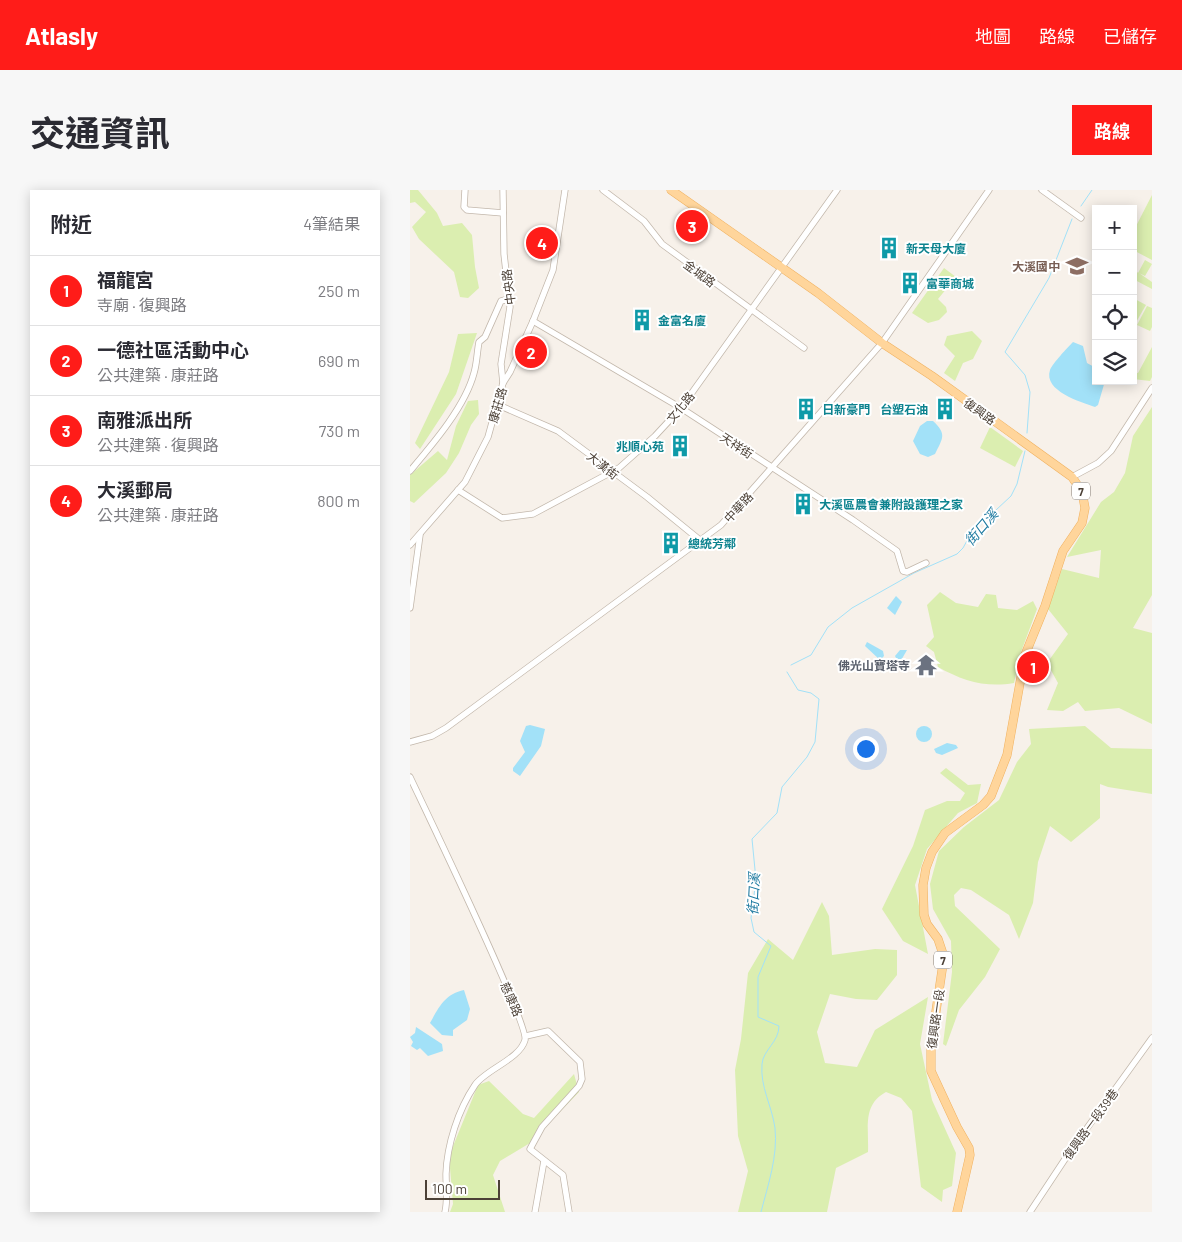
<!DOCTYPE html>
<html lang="zh-TW">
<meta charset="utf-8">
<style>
body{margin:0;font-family:Barlow,"Noto Sans TC",sans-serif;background:#f7f7f7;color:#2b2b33}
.controls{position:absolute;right:15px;top:15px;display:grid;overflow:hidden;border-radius:0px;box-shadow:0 2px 12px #0003}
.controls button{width:45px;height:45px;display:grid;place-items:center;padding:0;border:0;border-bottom:1px solid #e1e1e2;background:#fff;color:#2b2b33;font:25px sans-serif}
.scale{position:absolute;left:15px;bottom:12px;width:75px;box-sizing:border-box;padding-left:5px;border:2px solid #4c4137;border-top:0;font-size:14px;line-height:18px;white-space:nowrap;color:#4c4137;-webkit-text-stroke:4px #fff;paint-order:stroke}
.you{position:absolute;left:455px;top:558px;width:18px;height:18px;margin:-12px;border:4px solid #fff;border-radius:50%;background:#1a73e8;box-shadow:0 0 0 8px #1a73e833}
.badge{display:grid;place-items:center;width:32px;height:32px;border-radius:50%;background:#ff1c19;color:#fff;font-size:16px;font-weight:700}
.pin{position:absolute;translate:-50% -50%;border:2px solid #fff;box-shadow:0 1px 5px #0006}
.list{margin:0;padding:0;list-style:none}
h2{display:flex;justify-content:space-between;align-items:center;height:65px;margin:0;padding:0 20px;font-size:21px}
h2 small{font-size:16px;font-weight:400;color:#7c7c81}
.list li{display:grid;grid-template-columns:32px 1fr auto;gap:15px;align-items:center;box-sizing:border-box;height:70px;padding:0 20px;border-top:1px solid #e1e1e2}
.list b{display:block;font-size:19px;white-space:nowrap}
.list p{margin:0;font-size:16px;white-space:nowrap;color:#7c7c81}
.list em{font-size:16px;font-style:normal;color:#7c7c81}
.icon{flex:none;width:28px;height:28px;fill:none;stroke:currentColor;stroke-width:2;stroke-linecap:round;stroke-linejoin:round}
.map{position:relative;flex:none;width:742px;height:1022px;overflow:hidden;border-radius:0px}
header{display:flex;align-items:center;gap:30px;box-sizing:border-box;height:70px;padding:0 25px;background:#ff1c19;color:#fff}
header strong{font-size:24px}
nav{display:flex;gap:28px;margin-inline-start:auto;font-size:18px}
.intro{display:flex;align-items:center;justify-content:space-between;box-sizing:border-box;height:120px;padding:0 30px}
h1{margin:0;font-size:35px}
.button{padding:12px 22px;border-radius:0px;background:#ff1c19;color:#fff;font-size:18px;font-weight:700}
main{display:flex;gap:30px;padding:0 30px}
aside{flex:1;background:#fff;border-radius:0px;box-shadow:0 2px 12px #0003}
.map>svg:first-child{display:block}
</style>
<header>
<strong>Atlasly</strong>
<nav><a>地圖</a><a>路線</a><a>已儲存</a></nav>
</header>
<div class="intro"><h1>交通資訊</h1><a class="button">路線</a></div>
<main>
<aside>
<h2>附近<small>4筆結果</small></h2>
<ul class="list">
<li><span class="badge">1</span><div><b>福龍宮</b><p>寺廟 · 復興路</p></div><em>250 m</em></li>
<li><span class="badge">2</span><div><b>一德社區活動中心</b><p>公共建築 · 康莊路</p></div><em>690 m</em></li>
<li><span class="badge">3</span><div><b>南雅派出所</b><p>公共建築 · 復興路</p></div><em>730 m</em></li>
<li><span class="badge">4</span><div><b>大溪郵局</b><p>公共建築 · 康莊路</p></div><em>800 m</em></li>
</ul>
</aside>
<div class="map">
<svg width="742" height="1022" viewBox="0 0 742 1022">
<rect width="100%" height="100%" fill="#f7f1ea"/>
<g fill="#dbeeb0">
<path d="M0,0H8L27,23L33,36L52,33L62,45L65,77L69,98L58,108L50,107L44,82L9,49L2,37L16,22L5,12L0,13Z"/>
<path d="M742,5V70L723,60V42Z"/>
<path d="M735,70L742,74L735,86L729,83L742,92V99L723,89V77L728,83Z"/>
<path d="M534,78L546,87L528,109L536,117L537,122L529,130L518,133L502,123Z"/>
<path d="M723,108L736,115L725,134L723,133Z"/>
<path d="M737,116L742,118V137L740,141L727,135Z"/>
<path d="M562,141L572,151L563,169L553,173L545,191L534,183L545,166L534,155L537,146Z"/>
<path d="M67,143L46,204L10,259L5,253L39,182L48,144Z"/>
<path d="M742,157V187L740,191L723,189V182L728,183Z"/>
<path d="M68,210L69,224L61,235L49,263L36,283L4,313L0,311V285L28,261L37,270L46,236L58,211Z"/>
<path d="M742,217V405L723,438L742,443V534L709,518L675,521L668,512L653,521L637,520L648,493L637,473L658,444L638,419L652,379L689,388L691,360L657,367L691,312L704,302L715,283L723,246Z"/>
<path d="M580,237L613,261L605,277L570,258Z"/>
<path d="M530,402L546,413L568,417L576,404L586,405L588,418L607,420L623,411L627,419L611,462L604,493C576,498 553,491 528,477L524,462L516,456L524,447L517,415Z"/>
<path d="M675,536L701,558L742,559V604L698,597L690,594V628L661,652L640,636L628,672L623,713L609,749L599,725L561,700L551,698L544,705L545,716L590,759L575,787L549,820L536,856L533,854L542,782L541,751L523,719L520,694L529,661L554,637L589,610L607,572L621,554L619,539Z"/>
<path d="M536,578L558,595L571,594L567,613L548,623L517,659L505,695L518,764L493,751L472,719L503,656L515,620L537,611H550L555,603L530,583Z"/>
<path d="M412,712L419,726L422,765L465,759L487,760V785L467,810L446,809L420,804L407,842L415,873L447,877L465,840L518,807L510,854L522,910L546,963L542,996L533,1000L532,1012L511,997L502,921L491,908L476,902C452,915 459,938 458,962L426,978L417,1022H328L338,981L328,946L325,880L331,849L338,783L358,749L383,770Z"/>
<path d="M164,884L169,902L120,953L90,971L83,985L95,1022H40L43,1014L39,966L68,895L79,891L113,924L124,928Z"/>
</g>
<g fill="#a2e1f8">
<path d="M663,152L673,156L677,173L686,178V191H695L688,215L685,217C671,212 633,201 640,180C643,173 657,158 663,152Z"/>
<path d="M517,231H523C537,244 533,248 525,264L518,267L510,264L503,251L510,236Z"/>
<path d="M486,406L492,412L485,425L477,418Z"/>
<path d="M457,452L473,461L474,466L470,470L455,456Z"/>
<path d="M490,460H497L489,474L485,466Z"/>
<path d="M120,535L135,539L131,556L110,586L103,581V578L115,562L110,551L116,536Z"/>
<circle cx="514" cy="544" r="8"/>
<path d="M537,553L546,555L548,558L532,565L526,563L524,559Z"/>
<path d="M54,800L60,819L57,830L43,840V846L32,845L20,833C29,817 35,804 54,800Z"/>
<path d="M6,837L32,854L33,861L18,866L10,858L7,860L1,856L3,852L0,847L5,843Z"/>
</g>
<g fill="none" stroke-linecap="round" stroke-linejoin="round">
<g stroke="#a2e1f8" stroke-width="1">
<path d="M671,16L682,0"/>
<path d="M617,243L620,202L615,185L595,162L639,88L662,29"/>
<path d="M381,475L401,465L418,437L442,418L504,383L547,364L553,358L559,347L571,334L601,306L607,294L615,261"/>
<path d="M351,1022C358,995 368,966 365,938C362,916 350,897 352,874C353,860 369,852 369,836L348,827V787L361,756L344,742L341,728L346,690L342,649L367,623L372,597L397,567L405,552L409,509L401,503L388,500L377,482"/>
</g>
<g stroke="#c3b8ac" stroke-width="7">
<g id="minor">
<path d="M55,0L54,17L57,20L93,23"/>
<path d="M193,0L234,31L252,54L394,158"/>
<path d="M632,0L671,28"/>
<path d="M123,131L271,218L443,330L487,361L493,381L497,382L516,373"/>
<path d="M93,193L91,174L100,117L94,64L93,0"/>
<path d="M86,214L148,241L237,307L291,351"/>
<path d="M0,281C22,255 55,217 64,183C67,173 67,162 69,152L75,147L91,111L99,109"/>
<path d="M662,287L688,273L701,261L742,198"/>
<path d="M48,300L92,328L123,324L209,278L245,246L271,218L427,0"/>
<path d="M0,355L55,292L78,247L93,193L100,182L123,131L143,80L155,0"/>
<path d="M0,418L10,345"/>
<path d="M0,552L22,546L36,538L311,335L472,153L579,0"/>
<path d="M0,587C15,619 119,834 115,850C110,869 75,880 65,895C48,920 37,955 36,984C36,997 38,1009 35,1022"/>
<path d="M116,846L138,841L170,872L172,889L169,896L132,937L120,959L153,985L159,1022"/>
<path d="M125,1022L134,971"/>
<path d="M620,1022L659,963L742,848"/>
</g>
</g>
<g stroke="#f0b15f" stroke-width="9">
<path id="major" d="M261,0L408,103L472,153L522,186L662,287L672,302L675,318L672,333L653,361L635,416L615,465L597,565L581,606L573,615L535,643L522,662L516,678L513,695L514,725L517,734L528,749L534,767L521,855V881L547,937L559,958L560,965L547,1022"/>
</g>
<use href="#minor" stroke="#fff" stroke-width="5.5"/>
<use href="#major" stroke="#ffd59b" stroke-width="8"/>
</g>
<defs>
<g id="building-bare" transform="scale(1.725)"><path d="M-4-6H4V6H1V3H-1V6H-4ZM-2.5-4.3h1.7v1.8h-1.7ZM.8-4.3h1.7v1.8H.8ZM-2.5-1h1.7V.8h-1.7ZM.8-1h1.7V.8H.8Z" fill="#0f9aa8" stroke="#fff" stroke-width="2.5" paint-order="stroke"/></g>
<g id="school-bare" transform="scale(1.725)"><path d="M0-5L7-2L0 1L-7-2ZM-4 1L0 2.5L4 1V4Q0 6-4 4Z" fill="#8d6e63" stroke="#fff" stroke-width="2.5" paint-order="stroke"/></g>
<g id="temple-bare" transform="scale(1.725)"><path d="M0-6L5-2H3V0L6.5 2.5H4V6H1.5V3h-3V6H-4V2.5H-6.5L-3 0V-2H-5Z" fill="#6b7280" stroke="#fff" stroke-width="2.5" paint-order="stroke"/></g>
</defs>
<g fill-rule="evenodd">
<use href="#building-bare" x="479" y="58"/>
<use href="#school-bare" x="667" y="76"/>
<use href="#building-bare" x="500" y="93"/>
<use href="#building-bare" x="232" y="130"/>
<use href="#building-bare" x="396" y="219"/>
<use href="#building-bare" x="535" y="219"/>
<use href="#building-bare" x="270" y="256"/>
<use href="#building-bare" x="393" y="314"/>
<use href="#building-bare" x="261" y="353"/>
<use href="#temple-bare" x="516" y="475"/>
</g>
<g text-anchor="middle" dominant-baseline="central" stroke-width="4" stroke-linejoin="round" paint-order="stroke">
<g fill="#fff" stroke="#827a73" stroke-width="1">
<rect x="662" y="292.5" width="18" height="17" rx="4"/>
<rect x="524" y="761.5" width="18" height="17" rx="4"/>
</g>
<g font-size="11" font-weight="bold" fill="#4c4137">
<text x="671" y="301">7</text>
<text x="533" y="770">7</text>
</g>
<g font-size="12" font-weight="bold" fill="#0d838f" stroke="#fff" text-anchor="start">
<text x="496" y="58">新天母大廈</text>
<text x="516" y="93">富華商城</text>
<text x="248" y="130">金富名廈</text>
<text x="412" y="219">日新豪門</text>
<text x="518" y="219" text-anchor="end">台塑石油</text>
<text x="254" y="256" text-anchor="end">兆順心苑</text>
<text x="409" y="314">大溪區農會兼附設護理之家</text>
<text x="278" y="353">總統芳鄰</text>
</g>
<g font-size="12" font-weight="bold" fill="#785e54" stroke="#fff" text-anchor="end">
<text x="650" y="76">大溪國中</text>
</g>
<g font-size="12" fill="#4c4137" stroke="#fff">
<text transform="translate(290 83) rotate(37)">金城路</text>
<text transform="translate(98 97) rotate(-97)">中央路</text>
<text transform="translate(87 215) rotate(-74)">康莊路</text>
<text transform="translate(270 217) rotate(-51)">文化路</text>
<text transform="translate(570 221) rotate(36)">復興路</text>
<text transform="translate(327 255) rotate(33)">天祥街</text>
<text transform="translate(193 275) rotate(38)">大漢街</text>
<text transform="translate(328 317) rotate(-47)">中華路</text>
<text transform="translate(102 809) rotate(66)">慈康路</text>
<text transform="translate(525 829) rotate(-82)">復興路一段</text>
<text transform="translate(680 934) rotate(-54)">復興路一段39巷</text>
</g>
<g font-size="12" font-weight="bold" fill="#5b616d" stroke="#fff" text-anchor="end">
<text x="500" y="475">佛光山寶塔寺</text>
</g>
<g font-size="14" font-style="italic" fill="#1f7ba1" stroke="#fff">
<text transform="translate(571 337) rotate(-49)">街口溪</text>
<text transform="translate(343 704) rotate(-87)">街口溪</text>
</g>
</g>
</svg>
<div class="controls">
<button>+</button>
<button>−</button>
<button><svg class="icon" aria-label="locate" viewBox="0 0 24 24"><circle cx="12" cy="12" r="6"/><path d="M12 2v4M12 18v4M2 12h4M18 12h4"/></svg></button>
<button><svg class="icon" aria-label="layers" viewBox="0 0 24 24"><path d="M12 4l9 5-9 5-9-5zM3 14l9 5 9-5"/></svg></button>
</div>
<div class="scale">100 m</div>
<div class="you"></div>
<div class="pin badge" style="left:623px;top:477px">1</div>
<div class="pin badge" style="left:121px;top:162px">2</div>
<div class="pin badge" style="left:282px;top:36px">3</div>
<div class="pin badge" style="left:132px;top:53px">4</div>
</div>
</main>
